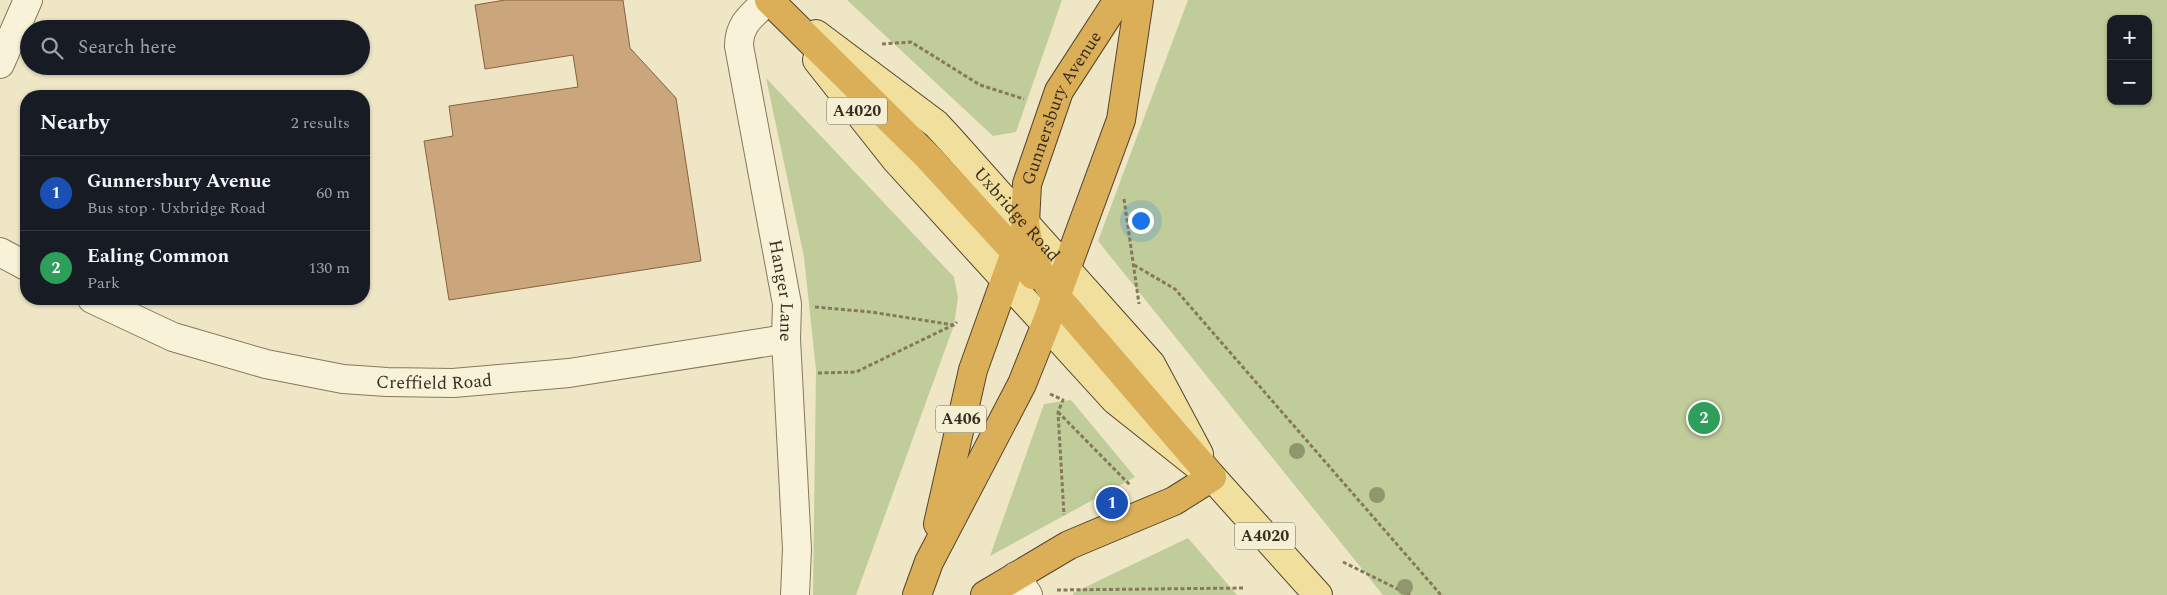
<!DOCTYPE html>
<meta charset="utf-8">
<style>
body{margin:0;font-family:Spectral,serif;background:#242831;color:#f1f3f6}
.controls{position:absolute;right:15px;top:15px;display:grid;overflow:hidden;border-radius:10px;box-shadow:0 1px 4px #0004}
.controls button{width:45px;height:45px;display:grid;place-items:center;padding:0;border:0;border-bottom:1px solid #363941;background:#171b24;color:#f1f3f6;font:25px sans-serif}
.you{position:absolute;left:1140px;top:220px;width:18px;height:18px;margin:-12px;border:4px solid #fff;border-radius:50%;background:#1a73e8;box-shadow:0 0 0 8px #1a73e833}
.badge{display:grid;place-items:center;width:32px;height:32px;border-radius:50%;background:#8c9099;color:#fff;font-size:16px;font-weight:700}
.pin{position:absolute;translate:-50% -50%;border:2px solid #fff;box-shadow:0 1px 5px #0006}
.list{margin:0;padding:0;list-style:none}
h2{display:flex;justify-content:space-between;align-items:center;height:65px;margin:0;padding:0 20px;font-size:21px}
h2 small{font-size:16px;font-weight:400;color:#9ea1a6}
.list li{display:grid;grid-template-columns:32px 1fr auto;gap:15px;align-items:center;box-sizing:border-box;height:75px;padding:0 20px;border-top:1px solid #363941}
.list b{display:block;font-size:19px;white-space:nowrap}
.list p{margin:0;font-size:16px;white-space:nowrap;color:#9ea1a6}
.list em{font-size:16px;font-style:normal;color:#9ea1a6}
.icon{flex:none;width:28px;height:28px;fill:none;stroke:currentColor;stroke-width:2;stroke-linecap:round;stroke-linejoin:round}
.map{position:relative;flex:none;width:2167px;height:595px;overflow:hidden}
.search{position:absolute;background:#171b24;box-shadow:0 1px 4px #0004;left:20px;top:20px;width:350px;height:55px;display:flex;align-items:center;gap:12px;box-sizing:border-box;padding:0 18px;border-radius:28px;color:#9ea1a6;font-size:19px}
.panel{position:absolute;background:#171b24;box-shadow:0 1px 4px #0004;left:20px;top:90px;width:350px;height:215px;border-radius:20px}
.map>svg:first-child{display:block}
</style>
<div class="map">
<svg width="2167" height="595" viewBox="0 0 2167 595">
<rect width="100%" height="100%" fill="#eee6c5"/>
<g fill="#c0cc99" fill-rule="evenodd">
<path d="M847,0H1062L1016,132L993,136Z"/>
<path d="M1188,0H2167V595H1383L1098,241ZM2111,19H2148V101H2111Z"/>
<path d="M766,78L954,277L958,298L954,325L856,595H813L816,370L804,257Z"/>
<path d="M1071,400L1135,477L990,556L1044,404Z"/>
<path d="M1188,538L1237,595H1073V593Z"/>
</g>
<path fill="#cba57b" stroke="#876441" d="M505,0H623L630,48L676,98L701,261L449,300L424,141L453,136L449,106L578,87L573,55L485,69L475,5Z"/>
<g fill="none" stroke-linecap="round" stroke-linejoin="round">
<g stroke="#88785b" stroke-width="30">
<g id="minor">
<path id="s1" d="M768,0C753,15 739,23 739,46L787,304L786,339L797,549L795,595"/>
<path d="M0,64L28,0"/>
<path d="M0,252L26,266"/>
<path id="s2" d="M92,299L173,337L266,364L343,379L387,382L453,383L569,373L786,339"/>
<path d="M1016,576L1028,595"/>
</g>
</g>
<g stroke="#56452f" stroke-width="30">
<g id="major">
<path id="s3" d="M816,34L936,124L949,138L1151,364L1199,454"/>
<path d="M817,60L896,160L1115,400L1212,477L1318,595"/>
</g>
</g>
<g stroke="#56452f" stroke-width="30">
<g id="highway">
<path d="M769,0L928,157L1015,252L1033,275"/>
<path d="M938,524L973,370L1020,239"/>
<path d="M917,595L929,562L1022,384L1046,324L1121,120L1139,0"/>
<path id="s4" d="M985,595L1069,545L1174,501L1212,477L1056,296L1040,273L1029,248L1025,223L1027,184L1059,91L1118,0"/>
</g>
</g>
<g stroke="#88785b" stroke-width="3" stroke-dasharray="4 2.5" stroke-linecap="butt">
<path d="M882,44L911,42L980,85L1024,99"/>
<path d="M1124,199L1139,304"/>
<path d="M1134,265L1175,289L1441,595"/>
<path d="M815,307L871,312L954,325L957,322"/>
<path d="M818,373L856,372L953,325"/>
<path d="M1050,394L1063,400L1058,412L1064,515"/>
<path d="M1058,412L1131,486"/>
<path d="M1343,562L1410,595"/>
<path d="M1057,590L1245,588"/>
</g>
<use href="#minor" stroke="#f8f2d8" stroke-width="28"/>
<use href="#major" stroke="#f0df9d" stroke-width="28"/>
<use href="#highway" stroke="#dbaf57" stroke-width="28"/>
</g>
<g fill="#90966e">
<circle cx="1297" cy="451" r="8"/>
<circle cx="1377" cy="495" r="8"/>
<circle cx="1405" cy="587" r="8"/>
</g>
<g text-anchor="middle" dominant-baseline="central" stroke-width="4" stroke-linejoin="round" paint-order="stroke">
<g fill="#f5efd4" stroke="#716855" stroke-width="1">
<rect x="827" y="97.5" width="60" height="27" rx="4"/>
<rect x="936" y="405.5" width="50" height="27" rx="4"/>
<rect x="1235" y="522.5" width="60" height="27" rx="4"/>
</g>
<g font-size="16" font-weight="bold" fill="#392e1f">
<text x="857" y="111">A4020</text>
<text x="961" y="419">A406</text>
<text x="1265" y="536">A4020</text>
</g>
<g font-size="18" fill="#392e1f" stroke="#f5efd4">
<text stroke="none"><textPath href="#s4" startOffset="699">Gunnersbury Avenue</textPath></text>
<text stroke="none"><textPath href="#s3" startOffset="271">Uxbridge Road</textPath></text>
<text stroke="none"><textPath href="#s1" startOffset="305">Hanger Lane</textPath></text>
<text stroke="none"><textPath href="#s2" startOffset="356">Creffield Road</textPath></text>
</g>
</g>
</svg>
<div class="controls">
<button>+</button>
<button>−</button>
</div>
<div class="you"></div>
<div class="pin badge" style="left:1112px;top:503px;background:#1a4fb4">1</div>
<div class="pin badge" style="left:1704px;top:418px;background:#2e9e5b">2</div>
<div class="search"><svg class="icon" aria-label="search" viewBox="0 0 24 24"><circle cx="10" cy="10" r="6"/><path d="M15 15l6 6"/></svg>Search here</div>
<section class="panel">
<h2>Nearby<small>2 results</small></h2>
<ul class="list">
<li><span class="badge" style="background:#1a4fb4">1</span><div><b>Gunnersbury Avenue</b><p>Bus stop · Uxbridge Road</p></div><em>60 m</em></li>
<li><span class="badge" style="background:#2e9e5b">2</span><div><b>Ealing Common</b><p>Park</p></div><em>130 m</em></li>
</ul>
</section>
</div>
